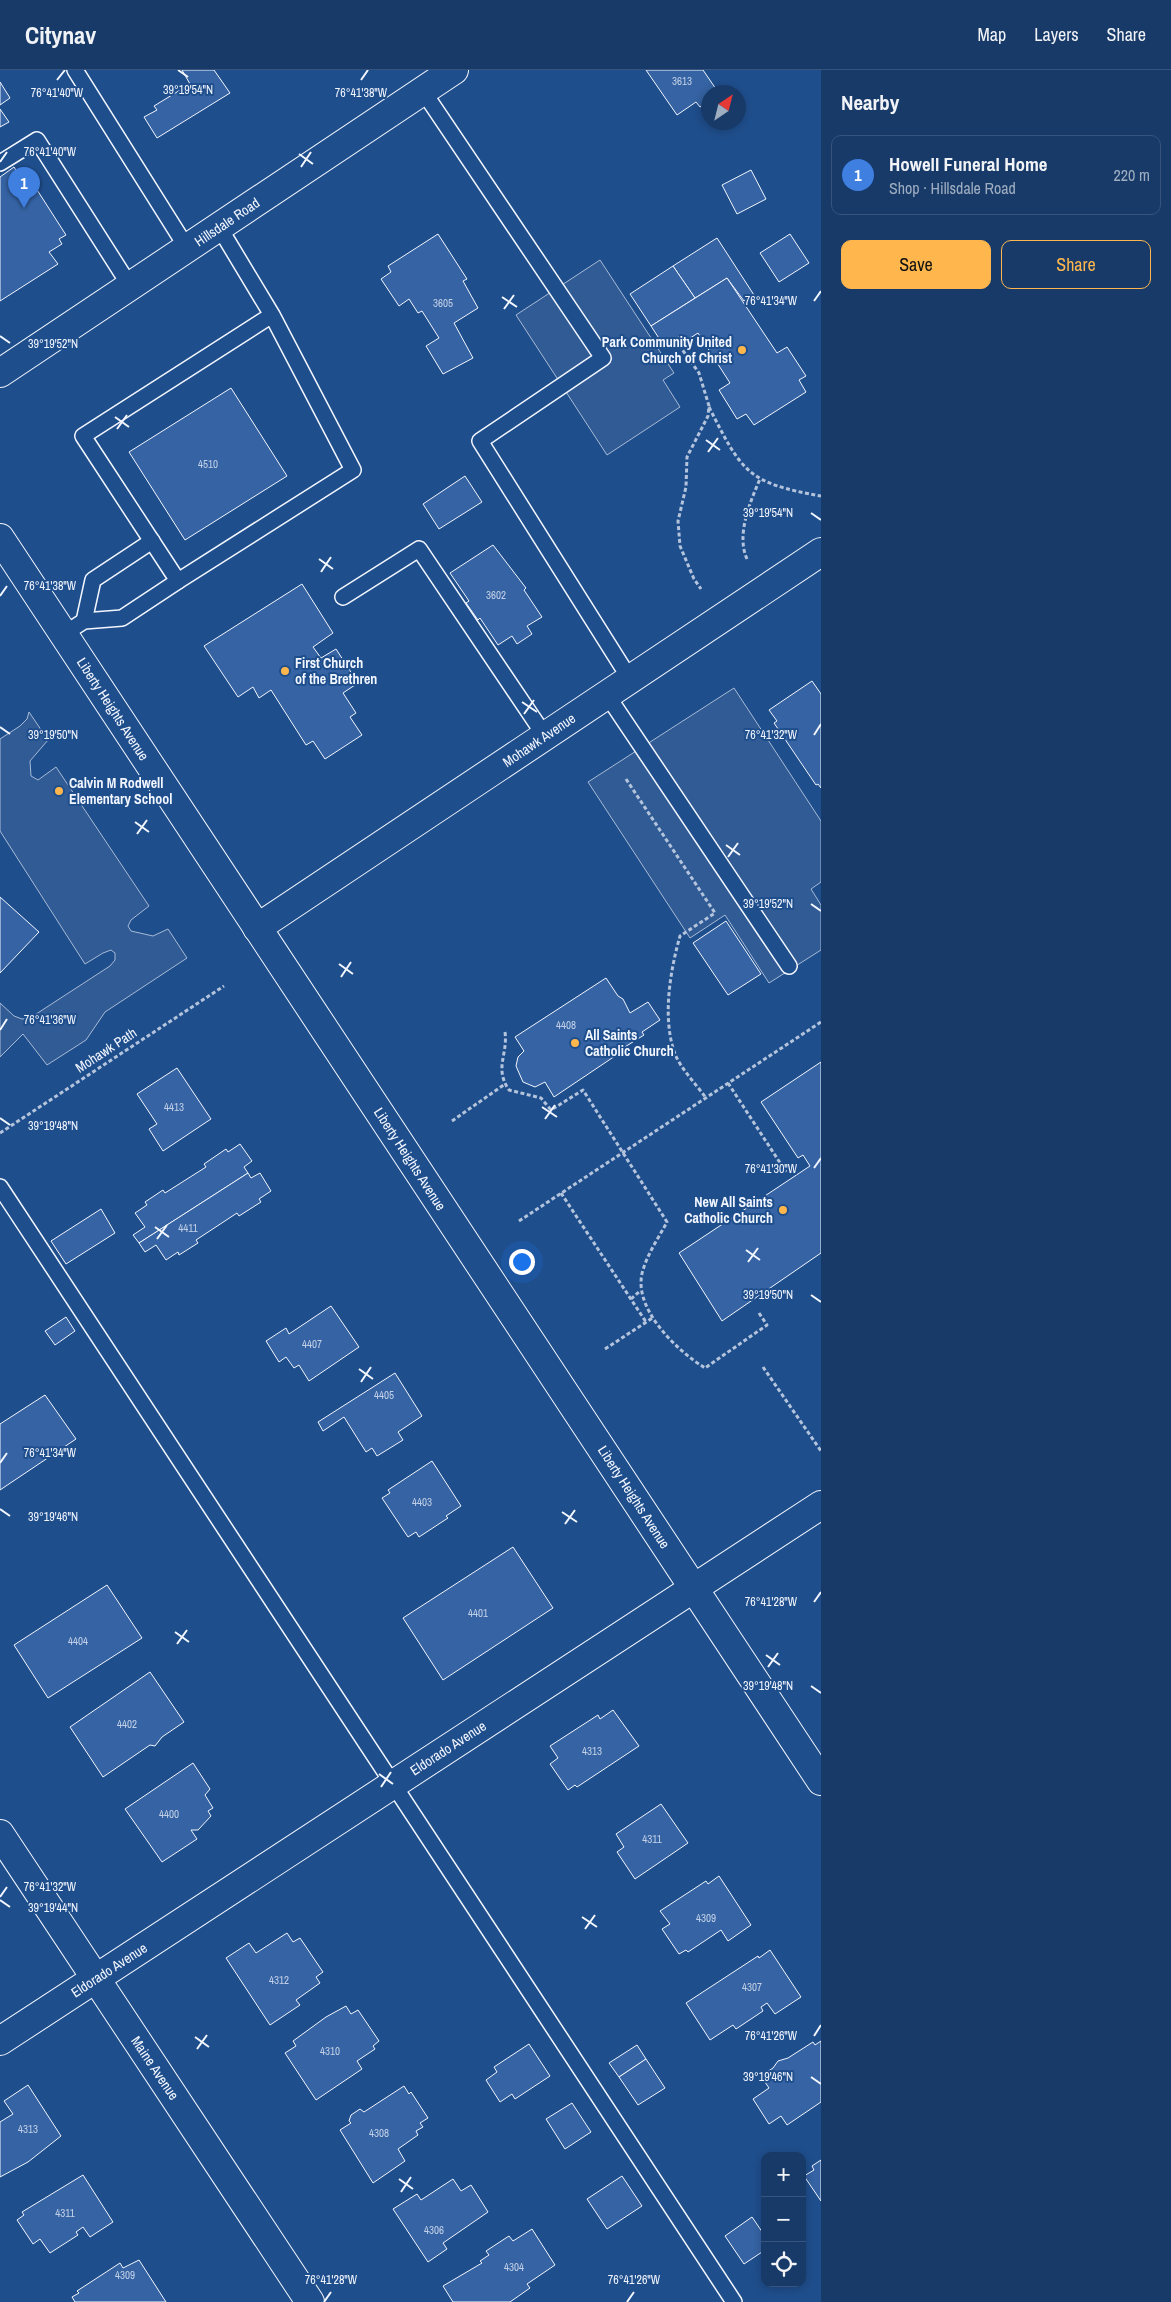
<!DOCTYPE html>
<meta charset="utf-8">
<style>
body{margin:0;font-family:"Archivo Narrow",sans-serif;background:#20416f;color:#f1f3f6}
.controls{position:absolute;right:15px;bottom:15px;display:grid;overflow:hidden;border-radius:10px;box-shadow:0 2px 8px #0003}
.controls button{width:45px;height:45px;display:grid;place-items:center;padding:0;border:0;border-bottom:1px solid #36547d;background:#173a69;color:#f1f3f6;font:25px sans-serif}
.compass{position:absolute;left:701px;top:15px;width:45px;height:45px;border-radius:50%;background:#173a69;box-shadow:0 2px 8px #0003;rotate:35deg}
.you{position:absolute;left:521px;top:1191px;width:18px;height:18px;margin:-12px;border:4px solid #fff;border-radius:50%;background:#1a73e8;box-shadow:0 0 0 8px #1a73e833}
.badge{display:grid;place-items:center;width:32px;height:32px;border-radius:50%;background:#ffb74d;color:#fff;font-size:16px;font-weight:700}
.pin{position:absolute;translate:-50% -41px;filter:drop-shadow(0 1px 2px #0008)}
.pin::after{content:'';position:absolute;top:26px;width:18px;height:15px;background:inherit;clip-path:polygon(0 0,100% 0,50% 100%)}
.list{margin:0;padding:0;list-style:none}
h2{display:flex;justify-content:space-between;align-items:center;height:65px;margin:0;padding:0 20px;font-size:21px}
h2 small{font-size:16px;font-weight:400;color:#9eadc0}
.list li{display:grid;grid-template-columns:32px 1fr auto;gap:15px;align-items:center;box-sizing:border-box;height:80px;margin:0 10px 10px;padding:0 10px;border:1px solid #36547d;border-radius:10px}
.list b{display:block;font-size:19px;white-space:nowrap}
.list p{margin:0;font-size:16px;white-space:nowrap;color:#9eadc0}
.list em{font-size:16px;font-style:normal;color:#9eadc0}
.actions{display:flex;gap:10px;padding:15px 20px}
.actions a{flex:1;padding:11px 0;border:1px solid #ffb74d;border-radius:10px;text-align:center;font-size:18px;color:#ffb74d}
.actions .main{background:#ffb74d;color:#111}
.icon{flex:none;width:28px;height:28px;fill:none;stroke:currentColor;stroke-width:2;stroke-linecap:round;stroke-linejoin:round}
.map{position:relative;flex:none;width:821px;height:2232px;overflow:hidden}
header{display:flex;align-items:center;gap:30px;box-sizing:border-box;height:70px;padding:0 25px;background:#173a69;border-bottom:1px solid #36547d}
header strong{font-size:24px}
nav{display:flex;gap:28px;margin-inline-start:auto;font-size:18px}
main{display:flex}
aside{flex:1;background:#173a69}
.map>svg:first-child{display:block}
</style>
<header>
<strong>Citynav</strong>
<nav><a>Map</a><a>Layers</a><a>Share</a></nav>
</header>
<main>
<div class="map">
<svg width="821" height="2232" viewBox="0 0 821 2232">
<rect width="100%" height="100%" fill="#1f4e8c"/>
<g fill="#305b95" stroke="#a8bbd7">
<path d="M600,190L674,303L663,310L680,337L607,385L516,245Z"/>
<path d="M734,618L821,751V812L811,819L821,835V880L769,913L725,845L690,868L588,712Z"/>
<path d="M29,642L48,670L30,691L31,706L38,710L56,697L149,836L131,850L128,856L131,861L153,866L168,859L187,888L105,942L86,970L47,995L23,964L0,987V933L14,946L22,949L30,948L110,896L115,890V883L111,880L103,883L85,894L0,761V669L20,656L27,649Z"/>
</g>
<g fill="#3563a3" stroke="#f2f6ff">
<path d="M182,0H214L230,23L157,68L144,47L157,40L154,36L190,14Z"/>
<path d="M646,0H703L718,22H708V32L700,37L696,32L677,45Z"/>
<path d="M0,12L10,28L0,35Z"/>
<path d="M0,39L9,52L0,57Z"/>
<path d="M14,97L17,102L23,98L66,165L59,169L62,174L49,182L58,194L0,231V107Z"/>
<path d="M751,100L766,129L737,144L722,115Z"/>
<path d="M438,164L467,209L463,211L478,238L454,253L473,288L443,304L426,276L439,268L422,241L418,243L409,229L399,236L381,209L391,202L388,196Z"/>
<path d="M790,164L809,193L779,212L760,183Z"/>
<path d="M717,168L754,225L744,231L727,208L695,228L673,196Z"/>
<path d="M673,196L695,228L651,256L630,224Z"/>
<path d="M727,208L777,283L787,277L806,306L799,310L806,322L754,355L746,344L737,349L719,320L730,313L698,263L684,272L680,266L664,276L651,256Z"/>
<path d="M231,318L287,406L185,470L129,382Z"/>
<path d="M465,406L482,432L439,459L423,434Z"/>
<path d="M493,475L526,518L524,520L542,547L527,556L532,564L517,574L512,566L498,575L480,548L478,550L466,533L469,531L450,503Z"/>
<path d="M302,514L333,563L313,577L321,588L336,579L358,613L343,623L356,643L350,647L362,665L325,689L313,671L306,675L271,620L259,628L253,617L238,627L204,576Z"/>
<path d="M812,611L821,624V718L818,714L816,715L774,653L777,651L769,640Z"/>
<path d="M0,827L39,862L0,903Z"/>
<path d="M726,851L761,904L728,925L693,873Z"/>
<path d="M606,908L618,926L623,929L630,943L648,932L660,950L642,962L644,965L620,980L621,982L554,1027L545,1012L535,1017L523,1012L516,996L518,987L524,981L515,967Z"/>
<path d="M821,992V1183L722,1251L679,1183L810,1096L803,1085L798,1088L761,1032Z"/>
<path d="M177,998L211,1049L163,1081L149,1059L157,1054L137,1024Z"/>
<path d="M240,1074L252,1091L244,1097L248,1103L139,1173L133,1165L145,1157L135,1143L147,1135L145,1132L163,1120L165,1123L206,1097L204,1094L226,1079L228,1082Z"/>
<path d="M248,1103L251,1108L260,1103L271,1121L259,1129L261,1132L239,1146L237,1143L196,1170L198,1173L179,1185L178,1182L166,1190L156,1175L145,1182L139,1173Z"/>
<path d="M101,1139L115,1163L66,1194L51,1171Z"/>
<path d="M331,1236L359,1277L309,1311L299,1295L294,1298L286,1287L279,1292L266,1271L286,1258L289,1264Z"/>
<path d="M66,1247L75,1261L55,1275L45,1261Z"/>
<path d="M395,1303L422,1346L398,1362L403,1370L377,1386L372,1378L366,1382L344,1347L323,1361L318,1352Z"/>
<path d="M45,1325L76,1369L0,1420V1354Z"/>
<path d="M432,1391L461,1436L446,1446L448,1448L419,1467L416,1462L408,1467L382,1428L390,1423L388,1420Z"/>
<path d="M513,1477L553,1538L443,1610L403,1548Z"/>
<path d="M107,1515L142,1568L48,1628L14,1575Z"/>
<path d="M150,1602L184,1652L162,1667L155,1676L150,1675L103,1707L70,1657Z"/>
<path d="M613,1640L639,1676L577,1717L575,1715L568,1720L550,1694L558,1688L550,1676L598,1645L600,1649Z"/>
<path d="M193,1693L210,1719L205,1725L213,1738L208,1741L211,1746L198,1760H191L197,1769L162,1792L125,1739Z"/>
<path d="M661,1734L688,1773L635,1809L617,1782L624,1777L616,1764Z"/>
<path d="M719,1806L751,1855L728,1871L721,1860L688,1882L686,1880L679,1884L662,1859L670,1854L660,1841L706,1811L708,1814Z"/>
<path d="M287,1863L293,1872L300,1868L323,1902L316,1907L320,1913L296,1930L300,1935L270,1955L226,1888L249,1873L256,1883Z"/>
<path d="M770,1880L801,1927L775,1944L767,1933L761,1937L763,1941L736,1959L733,1955L710,1970L686,1933L758,1886L759,1888Z"/>
<path d="M346,1936L351,1944L358,1940L379,1971L373,1976L375,1979L357,1991L362,1999L316,2030L285,1983L296,1976L293,1971L326,1947Z"/>
<path d="M821,1971V2032L787,2055L781,2046L769,2054L753,2029L769,2018L761,2006L773,1998L778,1991L788,1988L813,1972L815,1975Z"/>
<path d="M529,1974L550,2006L515,2029L512,2024L500,2032L486,2010L497,2002L494,1997Z"/>
<path d="M637,1975L646,1989L619,2007L609,1993Z"/>
<path d="M646,1989L665,2018L638,2035L619,2007Z"/>
<path d="M28,2015L61,2066L28,2092L0,2107V2052L13,2044L4,2031Z"/>
<path d="M404,2016L409,2024L411,2022L428,2048L420,2053L423,2057L416,2061L418,2065L398,2079L405,2091L373,2113L340,2060L351,2053L349,2051L351,2045L360,2039L364,2042Z"/>
<path d="M572,2033L591,2062L565,2079L546,2049Z"/>
<path d="M821,2090V2131L804,2106L814,2100L812,2096Z"/>
<path d="M83,2105L113,2152L90,2167L83,2157L76,2162L78,2165L50,2183L40,2169L33,2174L17,2150L24,2145L22,2142Z"/>
<path d="M622,2106L642,2136L607,2159L587,2129Z"/>
<path d="M453,2109L461,2121L471,2115L488,2142L443,2173L447,2179L428,2192L393,2139L417,2124L421,2130Z"/>
<path d="M752,2147L765,2166V2180L744,2194L725,2166Z"/>
<path d="M532,2159L555,2195L527,2214L530,2218L510,2232H453L443,2216L482,2193L480,2191L489,2185L486,2181L509,2166L513,2171Z"/>
<path d="M139,2190L166,2232H75L72,2227L79,2223L77,2221L120,2193L123,2198Z"/>
</g>
<g fill="none" stroke-linecap="round" stroke-linejoin="round">
<g stroke="#f2f6ff" stroke-width="18">
<g id="service">
<path d="M75,0L187,178"/>
<path d="M423,21L603,288L480,371L630,609"/>
<path d="M0,93L37,70L130,216"/>
<path d="M219,157L272,245L353,400L178,511L83,366L272,245"/>
<path d="M343,527L419,479L545,666"/>
<path d="M84,551L93,510L152,471"/>
<path d="M64,564L84,551L122,548L178,511"/>
<path d="M607,625L789,896"/>
<path d="M0,1117L734,2232"/>
</g>
</g>
<g stroke="#f2f6ff" stroke-width="30">
<g id="minor">
<path d="M257,858L821,482"/>
<path d="M0,1764L310,2232"/>
<path d="M0,1971L821,1435"/>
</g>
</g>
<g stroke="#f2f6ff" stroke-width="30">
<path id="tertiary" d="M0,303L454,0"/>
</g>
<g stroke="#f2f6ff" stroke-width="30">
<path id="primary" d="M0,468L821,1711"/>
</g>
<g stroke="#b3c4dc" stroke-width="3" stroke-dasharray="4 2.5" stroke-linecap="butt">
<path d="M679,275L699,303L709,336L708,346L687,387L686,417L678,451L680,476L694,509L701,519"/>
<path d="M709,337C742,402 747,413 821,426"/>
<path d="M747,489C736,465 750,432 760,409"/>
<path d="M626,709L715,843L680,866C670,901 662,949 675,984C681,999 696,1014 706,1028"/>
<path d="M505,962C508,985 494,998 509,1020L541,1028L551,1040L583,1020L667,1152C659,1167 648,1183 643,1200C631,1237 676,1280 705,1298L767,1255L759,1243"/>
<path d="M728,1013L786,1102"/>
<path d="M452,1051L505,1014"/>
<path d="M0,1063L224,916"/>
<path d="M561,1123L646,1252"/>
<path d="M519,1151L821,952"/>
<path d="M631,1229L640,1221"/>
<path d="M605,1279L654,1247"/>
<path d="M763,1297L821,1381"/>
</g>
<use href="#service" stroke="#1f4e8c" stroke-width="15"/>
<use href="#minor" stroke="#1f4e8c" stroke-width="28"/>
<use href="#tertiary" stroke="#1f4e8c" stroke-width="28"/>
<use href="#primary" stroke="#1f4e8c" stroke-width="28"/>
</g>
<path fill="none" stroke="#f2f6ff" stroke-width="2" d="M178,0L188,7M57,10L65,0M361,10L368,0M299,84L313,94M0,92L7,82M301,97L311,82M502,227L517,237M814,231L821,221M504,239L514,225M0,266L10,273M115,347L129,357M117,359L127,345M706,370L720,380M708,382L718,368M811,443L821,450M319,489L333,499M321,502L331,487M0,526L7,516M522,632L537,642M524,644L534,630M0,657L10,664M814,665L821,654M135,752L149,762M137,764L147,750M726,775L740,785M728,787L738,773M811,834L821,841M339,894L353,904M341,907L351,892M0,960L7,949M542,1037L557,1047M0,1048L10,1055M545,1049L555,1035M814,1098L821,1088M155,1157L169,1167M157,1169L167,1155M746,1180L760,1190M748,1192L758,1178M811,1225L821,1232M359,1299L373,1309M361,1312L371,1297M0,1393L7,1383M0,1439L10,1446M562,1442L577,1452M565,1454L575,1440M814,1532L821,1522M175,1562L189,1572M177,1574L187,1560M766,1585L780,1595M768,1597L778,1583M811,1616L821,1623M379,1704L393,1714M381,1717L391,1702M0,1827L7,1817M0,1830L10,1837M582,1847L597,1857M585,1859L595,1845M814,1966L821,1955M195,1967L209,1977M197,1979L207,1965M811,2007L821,2014M399,2109L413,2119M401,2122L411,2107M324,2232L331,2222M627,2232L634,2222"/>
<g fill="#ffb74d" stroke="#1f4e8c" stroke-width="2">
<circle cx="742" cy="280" r="5"/>
<circle cx="285" cy="601" r="5"/>
<circle cx="59" cy="721" r="5"/>
<circle cx="575" cy="973" r="5"/>
<circle cx="783" cy="1140" r="5"/>
</g>
<g text-anchor="middle" dominant-baseline="central" stroke-width="4" stroke-linejoin="round" paint-order="stroke">
<g font-size="11" fill="#c3d1e8">
<text x="682" y="11">3613</text>
<text x="443" y="233">3605</text>
<text x="208" y="394">4510</text>
<text x="496" y="525">3602</text>
<text x="566" y="955">4408</text>
<text x="174" y="1037">4413</text>
<text x="188" y="1158">4411</text>
<text x="312" y="1274">4407</text>
<text x="384" y="1325">4405</text>
<text x="422" y="1432">4403</text>
<text x="478" y="1543">4401</text>
<text x="78" y="1571">4404</text>
<text x="127" y="1654">4402</text>
<text x="592" y="1681">4313</text>
<text x="169" y="1744">4400</text>
<text x="652" y="1769">4311</text>
<text x="706" y="1848">4309</text>
<text x="279" y="1910">4312</text>
<text x="752" y="1917">4307</text>
<text x="330" y="1981">4310</text>
<text x="28" y="2059">4313</text>
<text x="379" y="2063">4308</text>
<text x="65" y="2143">4311</text>
<text x="434" y="2160">4306</text>
<text x="514" y="2197">4304</text>
<text x="125" y="2205">4309</text>
</g>
<g font-size="14" fill="#f2f6ff" stroke="#1f4e8c">
<text transform="translate(227 152) rotate(-34)">Hillsdale Road</text>
<text transform="translate(113 639) rotate(57)">Liberty Heights Avenue</text>
<text transform="translate(539 670) rotate(-34)">Mohawk Avenue</text>
<text transform="translate(106 980) rotate(-33)">Mohawk Path</text>
<text transform="translate(410 1089) rotate(57)">Liberty Heights Avenue</text>
<text transform="translate(634 1427) rotate(57)">Liberty Heights Avenue</text>
<text transform="translate(448 1678) rotate(-33)">Eldorado Avenue</text>
<text transform="translate(109 1900) rotate(-33)">Eldorado Avenue</text>
<text transform="translate(155 1998) rotate(56)">Maine Avenue</text>
</g>
<g font-size="14" font-weight="bold" fill="#f2f6ff" stroke="#1f4e8c" text-anchor="start">
<text x="732" y="272" text-anchor="end">Park Community United<tspan x="732" dy="16">Church of Christ</tspan></text>
<text x="295" y="593">First Church<tspan x="295" dy="16">of the Brethren</tspan></text>
<text x="69" y="713">Calvin M Rodwell<tspan x="69" dy="16">Elementary School</tspan></text>
<text x="585" y="965">All Saints<tspan x="585" dy="16">Catholic Church</tspan></text>
<text x="773" y="1132" text-anchor="end">New All Saints<tspan x="773" dy="16">Catholic Church</tspan></text>
</g>
</g>
<g font-size="12" text-anchor="middle" fill="#f2f6ff" stroke="#1f4e8c" stroke-width="4" stroke-linejoin="round" paint-order="stroke">
<text x="188" y="24">39°19'54"N</text>
<text x="57" y="27">76°41'40"W</text>
<text x="361" y="27">76°41'38"W</text>
<text x="50" y="86">76°41'40"W</text>
<text x="771" y="235">76°41'34"W</text>
<text x="53" y="278">39°19'52"N</text>
<text x="768" y="447">39°19'54"N</text>
<text x="50" y="520">76°41'38"W</text>
<text x="53" y="669">39°19'50"N</text>
<text x="771" y="669">76°41'32"W</text>
<text x="768" y="838">39°19'52"N</text>
<text x="50" y="954">76°41'36"W</text>
<text x="53" y="1060">39°19'48"N</text>
<text x="771" y="1103">76°41'30"W</text>
<text x="768" y="1229">39°19'50"N</text>
<text x="50" y="1387">76°41'34"W</text>
<text x="53" y="1451">39°19'46"N</text>
<text x="771" y="1536">76°41'28"W</text>
<text x="768" y="1620">39°19'48"N</text>
<text x="50" y="1821">76°41'32"W</text>
<text x="53" y="1842">39°19'44"N</text>
<text x="771" y="1970">76°41'26"W</text>
<text x="768" y="2011">39°19'46"N</text>
<text x="331" y="2214">76°41'28"W</text>
<text x="634" y="2214">76°41'26"W</text>
</g>
</svg>
<div class="controls">
<button>+</button>
<button>−</button>
<button><svg class="icon" aria-label="locate" viewBox="0 0 24 24"><circle cx="12" cy="12" r="6"/><path d="M12 2v4M12 18v4M2 12h4M18 12h4"/></svg></button>
</div>
<svg class="compass" viewBox="-18 -18 36 36"><path d="M0-13l5 13h-10z" fill="#e53935"/><path d="M0 13l5-13h-10z" fill="#9eadc0"/></svg>
<div class="you"></div>
<div class="pin badge" style="left:24px;top:138px;background:#3f7fe0">1</div>
</div>
<aside>
<h2>Nearby<small></small></h2>
<ul class="list">
<li><span class="badge" style="background:#3f7fe0">1</span><div><b>Howell Funeral Home</b><p>Shop · Hillsdale Road</p></div><em>220 m</em></li>
</ul>
<div class="actions"><a class="main">Save</a><a>Share</a></div>
</aside>
</main>
